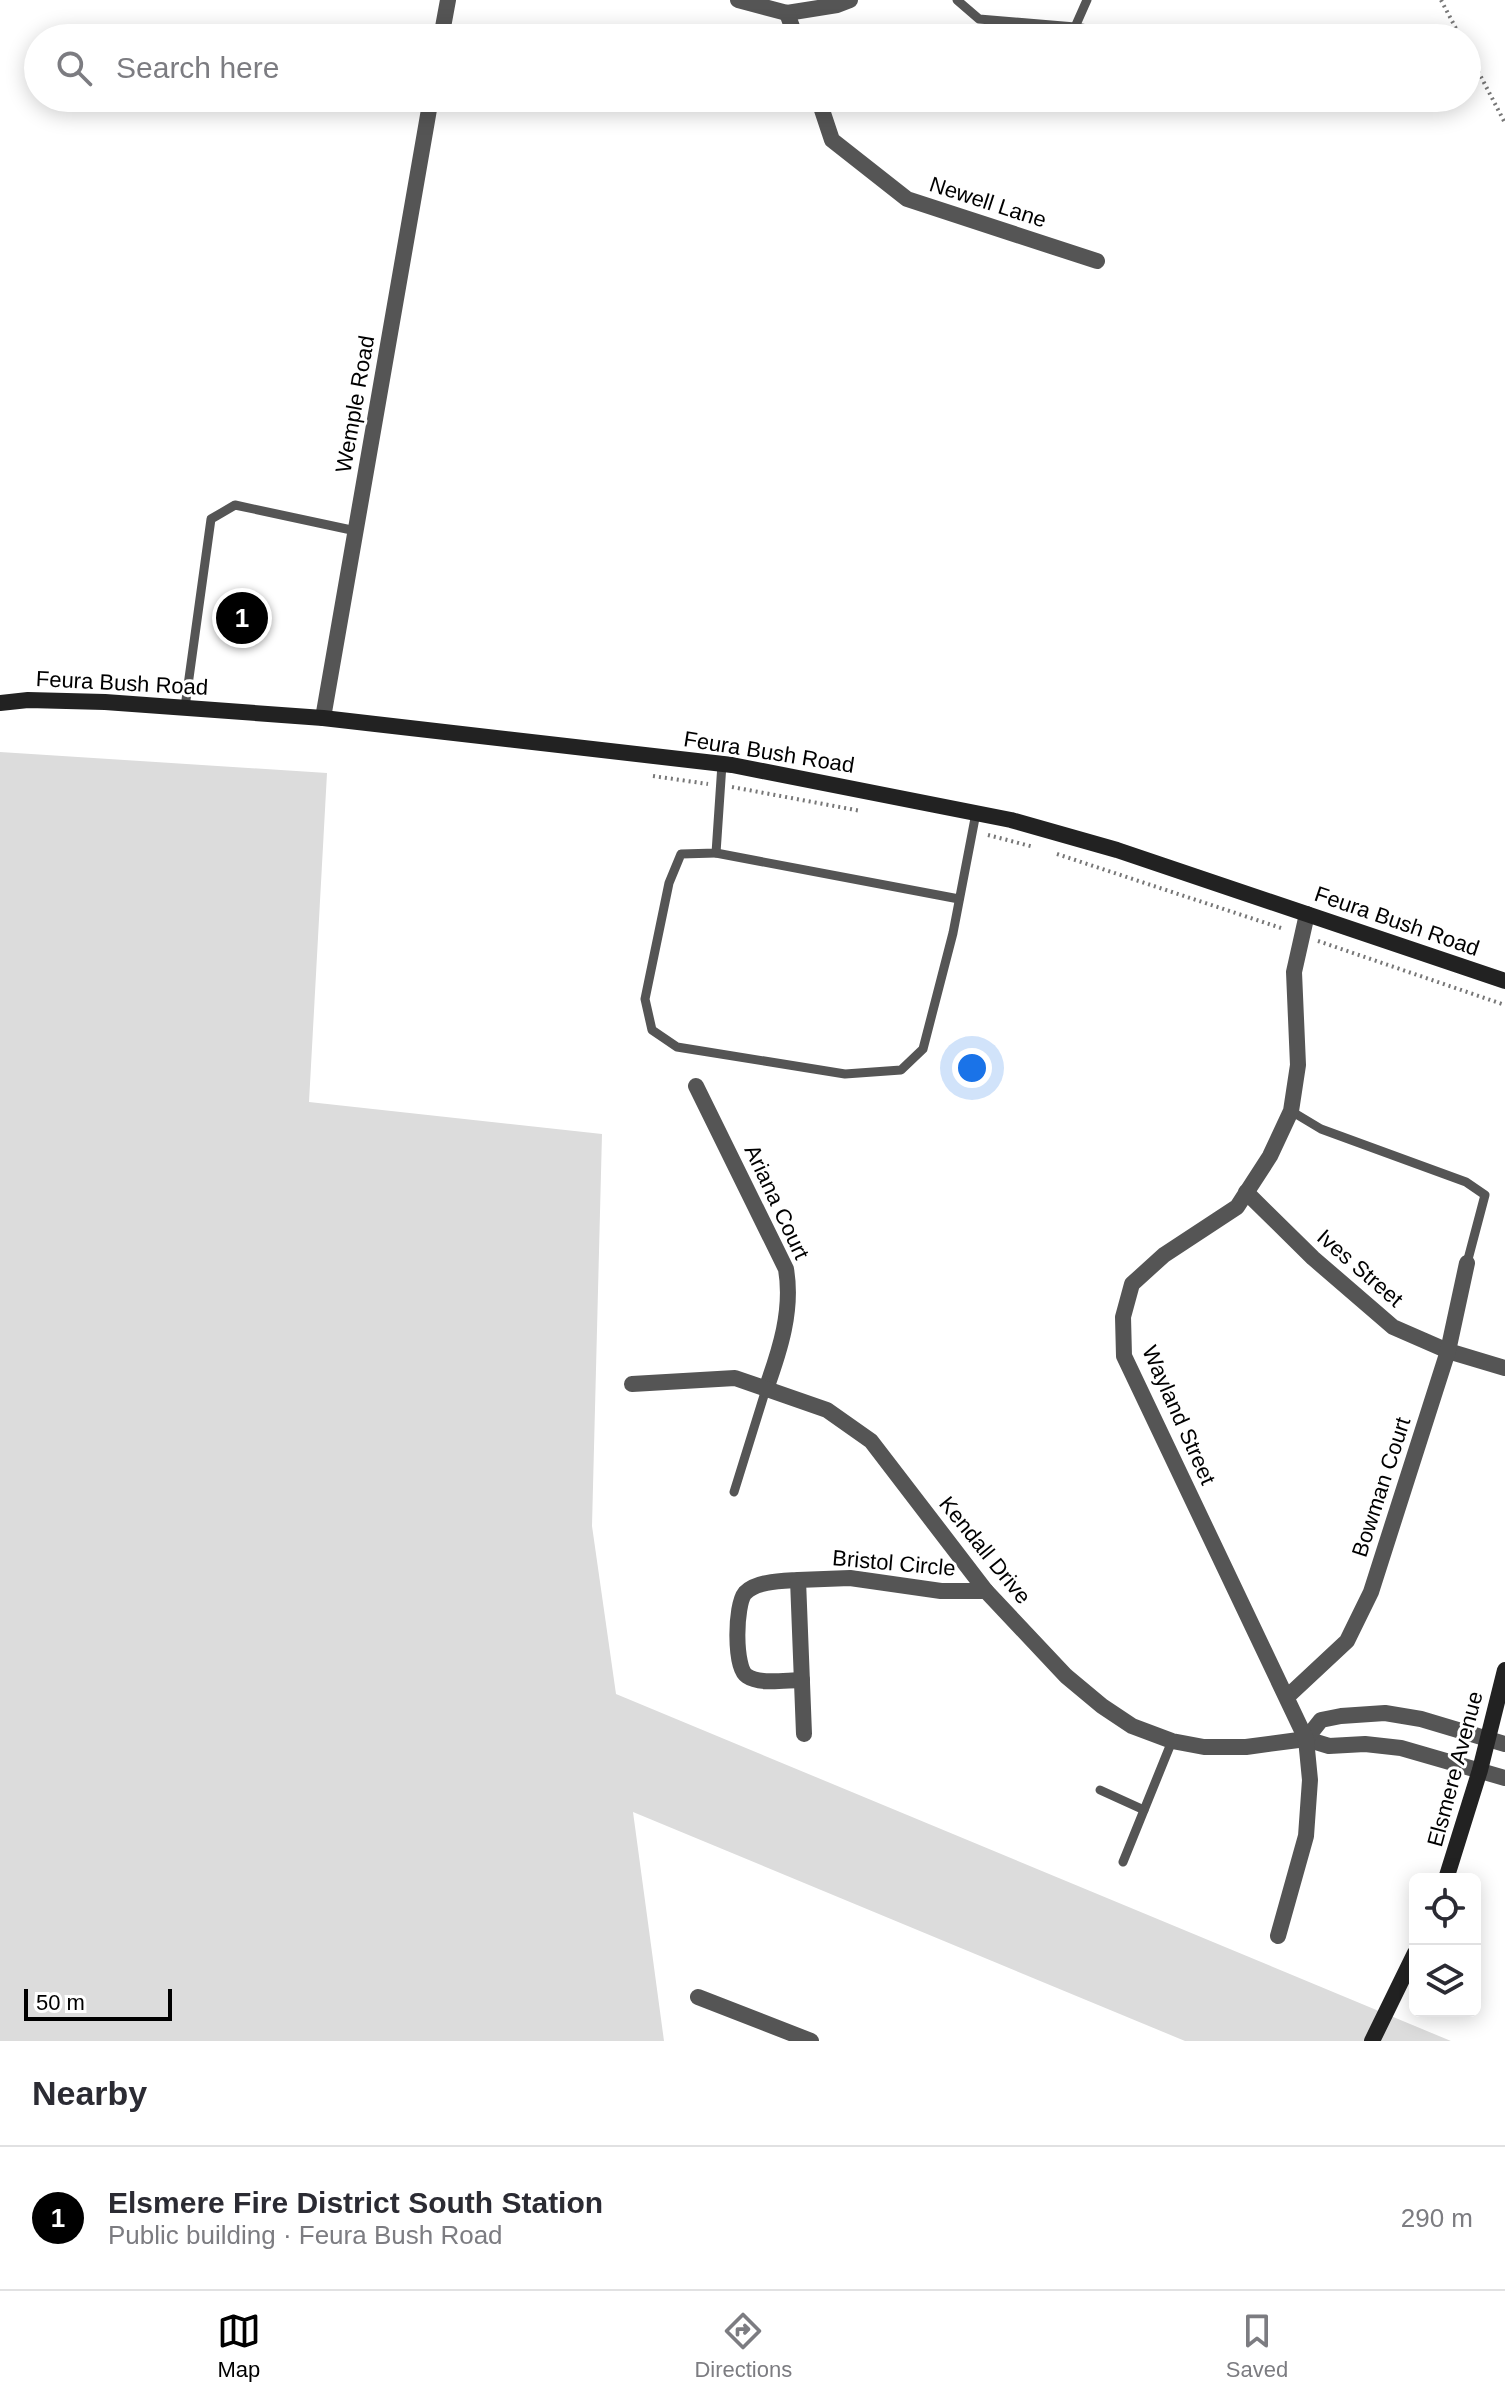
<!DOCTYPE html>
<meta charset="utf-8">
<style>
body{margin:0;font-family:Helvetica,sans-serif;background:#f7f7f7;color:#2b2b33}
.controls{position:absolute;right:24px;bottom:24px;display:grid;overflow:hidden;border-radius:12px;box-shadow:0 4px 20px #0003}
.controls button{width:72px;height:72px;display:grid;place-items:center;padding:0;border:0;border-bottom:2px solid #e1e1e2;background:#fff;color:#2b2b33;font:40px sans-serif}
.scale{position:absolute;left:24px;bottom:20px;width:148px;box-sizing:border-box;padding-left:8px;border:4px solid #000;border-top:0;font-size:22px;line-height:28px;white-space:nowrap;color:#000;-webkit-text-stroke:6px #fff;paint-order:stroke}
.you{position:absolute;left:972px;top:1068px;width:28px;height:28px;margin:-20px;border:6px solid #fff;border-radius:50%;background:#1a73e8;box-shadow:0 0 0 12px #1a73e833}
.badge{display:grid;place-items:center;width:52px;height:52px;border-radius:50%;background:#000;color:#fff;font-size:26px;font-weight:700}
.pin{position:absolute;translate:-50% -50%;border:4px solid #fff;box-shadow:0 2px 8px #0006}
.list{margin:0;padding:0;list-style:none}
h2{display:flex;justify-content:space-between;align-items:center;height:104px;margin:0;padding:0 32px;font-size:34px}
h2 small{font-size:26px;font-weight:400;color:#7c7c81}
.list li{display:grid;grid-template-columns:52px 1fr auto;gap:24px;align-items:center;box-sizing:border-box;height:144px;padding:0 32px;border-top:2px solid #e1e1e2}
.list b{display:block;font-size:30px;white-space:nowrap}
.list p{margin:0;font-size:26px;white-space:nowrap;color:#7c7c81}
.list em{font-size:26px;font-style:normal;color:#7c7c81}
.icon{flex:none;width:44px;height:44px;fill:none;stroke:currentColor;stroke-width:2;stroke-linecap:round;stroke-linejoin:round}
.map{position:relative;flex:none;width:1505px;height:2041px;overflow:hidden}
.search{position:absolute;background:#fff;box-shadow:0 4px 20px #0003;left:24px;right:24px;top:24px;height:88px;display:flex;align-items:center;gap:20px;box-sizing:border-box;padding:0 28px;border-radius:44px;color:#7c7c81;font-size:30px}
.sheet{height:248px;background:#fff}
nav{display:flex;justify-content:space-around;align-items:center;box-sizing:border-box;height:112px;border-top:2px solid #e1e1e2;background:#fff;font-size:22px;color:#7c7c81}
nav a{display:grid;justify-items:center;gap:4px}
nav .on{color:#000}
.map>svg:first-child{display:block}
</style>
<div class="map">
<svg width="1505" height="2041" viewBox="0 0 1505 2041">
<rect width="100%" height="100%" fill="#fff"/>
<path fill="#dcdcdc" d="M0,752L327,773L309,1102L602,1134L592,1526L616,1694L1451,2041H1185L633,1812L664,2041H0Z"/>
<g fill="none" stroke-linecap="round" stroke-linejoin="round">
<g stroke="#777" stroke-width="4" stroke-dasharray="2 4" stroke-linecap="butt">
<path d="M1441,0L1461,38"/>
<path d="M1467,50L1505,123"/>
<path d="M653,776L708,784"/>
<path d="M732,787L861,811"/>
<path d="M988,835L1034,847"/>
<path d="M1057,854L1281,928"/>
<path d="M1318,941L1505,1005"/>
</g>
<g stroke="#555" stroke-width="9">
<path d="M957,0L979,19L1075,27L1142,38"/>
<path d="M1075,27L1087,0"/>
<path d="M185,707L211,519L235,505L356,531"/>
<path d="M722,764L716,853L681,854L669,883L645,999L652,1030L677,1047L845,1074L901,1070L923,1049L953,933L976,813"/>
<path d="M716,853L959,899"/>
<path d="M1291,1111L1321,1129L1466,1182L1485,1195L1467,1263"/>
<path d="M734,1492L766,1389"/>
<path d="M1100,1790L1144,1810"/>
<path d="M1123,1862L1172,1741"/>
</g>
<g stroke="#555" stroke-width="16">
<path d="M738,0L787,13L837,5L850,0"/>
<path d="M787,13L796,38"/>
<path d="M441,38L448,0"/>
<path d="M818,98L832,140L907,199L1097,261"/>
<path d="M323,718L431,98"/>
<path d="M696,1086L786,1269C793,1310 780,1350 766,1389"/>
<path d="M1246,1192L1313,1258L1393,1327L1448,1351L1505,1368"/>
<path d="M632,1384L735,1378L827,1410L871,1441L986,1591L1066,1676L1102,1706L1132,1726L1172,1741L1204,1747H1246L1306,1739L1329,1746L1365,1744L1401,1748L1505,1778"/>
<path d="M798,1580C783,1581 756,1581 745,1593C735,1605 734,1668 747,1676C760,1685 786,1680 802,1680"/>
<path d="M1287,1697L1347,1641L1371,1592L1448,1351L1467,1263"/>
<path d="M804,1734L798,1580L850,1578L941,1591H986"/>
<path d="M1306,1739L1321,1720L1341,1716L1385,1713L1421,1719L1505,1744"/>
<path d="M1278,1936L1306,1836L1310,1780L1306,1739L1124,1356L1123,1317L1132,1284L1164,1255L1237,1207L1270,1156L1291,1111L1298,1065L1294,972L1307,914"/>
<path d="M698,1997L811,2041"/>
</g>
<g stroke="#222" stroke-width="16">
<path d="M0,703L28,700L105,702L323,718L732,765L1011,820L1117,850L1505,981"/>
<path d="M1446,1879L1480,1770L1505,1670"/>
<path d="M1372,2041L1415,1953"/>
</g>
</g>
<g text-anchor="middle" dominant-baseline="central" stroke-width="6" stroke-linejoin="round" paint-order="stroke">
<g font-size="22" fill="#000" stroke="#fff">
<text transform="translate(988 202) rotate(18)">Newell Lane</text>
<text transform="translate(355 404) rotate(-80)">Wemple Road</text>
<text transform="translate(122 683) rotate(3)">Feura Bush Road</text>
<text transform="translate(769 752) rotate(9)">Feura Bush Road</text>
<text transform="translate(1397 921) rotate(19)">Feura Bush Road</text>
<text transform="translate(777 1202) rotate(65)">Ariana Court</text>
<text transform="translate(1360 1268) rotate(41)">Ives Street</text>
<text transform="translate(1179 1415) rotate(66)">Wayland Street</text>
<text transform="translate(1381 1487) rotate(-72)">Bowman Court</text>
<text transform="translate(985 1550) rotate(51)">Kendall Drive</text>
<text transform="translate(894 1563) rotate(5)">Bristol Circle</text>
<text transform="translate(1455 1769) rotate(-75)">Elsmere Avenue</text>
</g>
</g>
</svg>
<div class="controls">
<button><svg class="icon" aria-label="locate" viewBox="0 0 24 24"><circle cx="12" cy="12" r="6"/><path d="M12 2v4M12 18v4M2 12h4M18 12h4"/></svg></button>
<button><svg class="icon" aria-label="layers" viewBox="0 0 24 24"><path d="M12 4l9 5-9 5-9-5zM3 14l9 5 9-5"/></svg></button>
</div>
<div class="scale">50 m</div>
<div class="you"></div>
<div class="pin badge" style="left:242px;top:618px">1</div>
<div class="search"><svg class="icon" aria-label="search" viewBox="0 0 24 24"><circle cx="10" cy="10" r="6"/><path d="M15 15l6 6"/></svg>Search here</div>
</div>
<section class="sheet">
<h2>Nearby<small></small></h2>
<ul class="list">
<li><span class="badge">1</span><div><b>Elsmere Fire District South Station</b><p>Public building · Feura Bush Road</p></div><em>290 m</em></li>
</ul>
</section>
<nav>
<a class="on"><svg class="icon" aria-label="map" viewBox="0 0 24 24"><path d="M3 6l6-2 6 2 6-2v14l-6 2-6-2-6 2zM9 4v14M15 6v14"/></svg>Map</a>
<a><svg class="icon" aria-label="directions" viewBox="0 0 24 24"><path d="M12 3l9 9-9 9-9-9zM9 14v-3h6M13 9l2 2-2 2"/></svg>Directions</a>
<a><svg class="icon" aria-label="saved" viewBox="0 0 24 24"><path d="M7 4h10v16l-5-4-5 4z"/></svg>Saved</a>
</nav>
